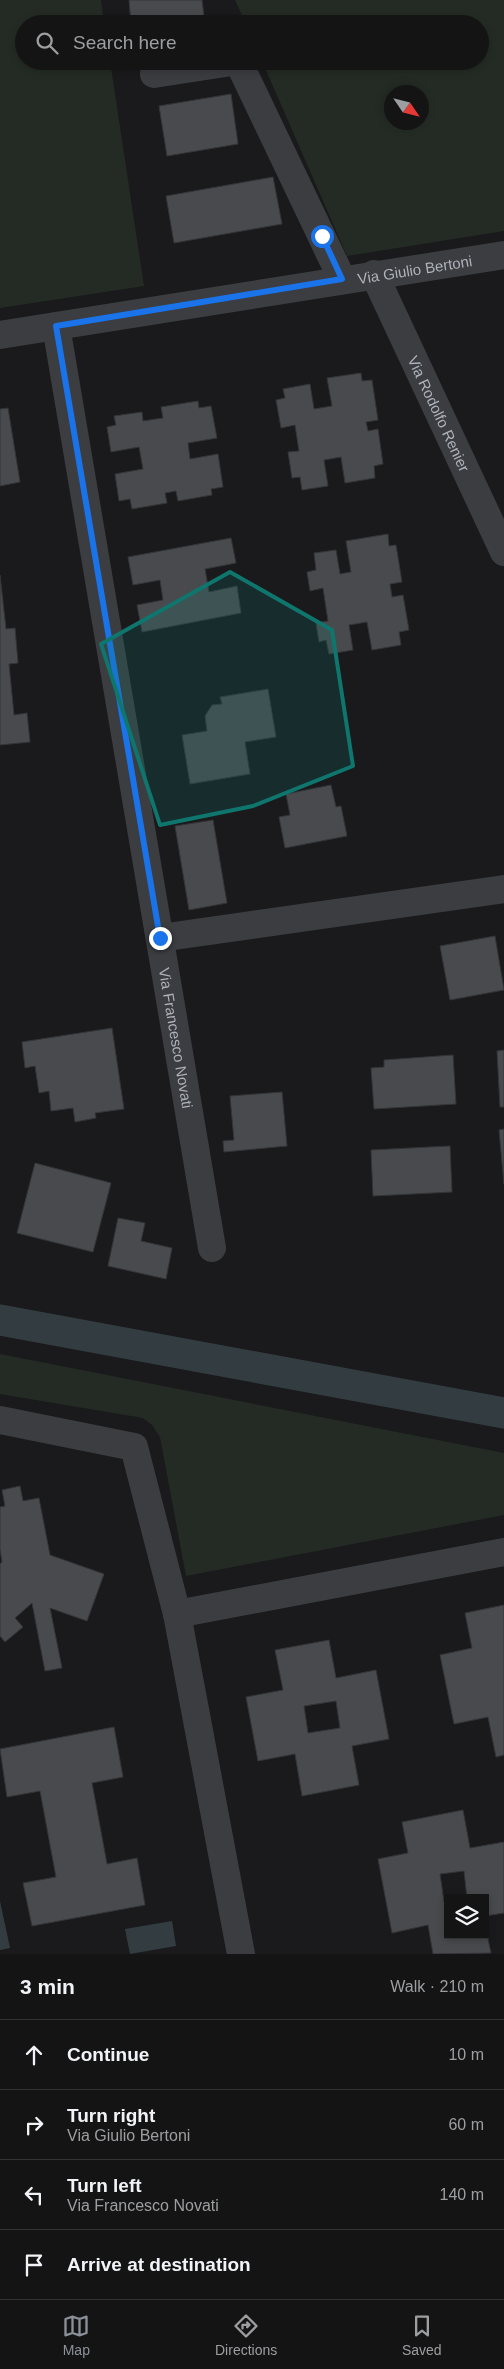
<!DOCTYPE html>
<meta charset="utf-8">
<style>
body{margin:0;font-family:Helvetica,sans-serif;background:#1d1d1e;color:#f1f3f6}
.controls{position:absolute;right:15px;bottom:15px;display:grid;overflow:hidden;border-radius:0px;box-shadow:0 2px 8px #0003}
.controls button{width:45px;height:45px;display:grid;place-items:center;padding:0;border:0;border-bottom:1px solid #333334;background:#141415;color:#f1f3f6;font:25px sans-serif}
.compass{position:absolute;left:384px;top:85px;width:45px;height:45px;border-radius:50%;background:#141415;box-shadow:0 2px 8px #0003;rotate:125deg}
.stop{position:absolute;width:15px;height:15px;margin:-11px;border:4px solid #1a73e8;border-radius:50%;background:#fff}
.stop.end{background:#1a73e8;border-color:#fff;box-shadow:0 1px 5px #0008}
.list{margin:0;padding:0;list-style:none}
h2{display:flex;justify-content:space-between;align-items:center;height:65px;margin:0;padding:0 20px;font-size:21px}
h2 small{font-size:16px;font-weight:400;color:#9d9ea0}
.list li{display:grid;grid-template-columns:32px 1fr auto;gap:15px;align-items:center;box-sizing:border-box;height:70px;padding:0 20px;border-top:1px solid #333334}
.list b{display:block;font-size:19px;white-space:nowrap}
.list p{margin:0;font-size:16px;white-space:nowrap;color:#9d9ea0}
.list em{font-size:16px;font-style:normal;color:#9d9ea0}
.icon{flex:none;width:28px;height:28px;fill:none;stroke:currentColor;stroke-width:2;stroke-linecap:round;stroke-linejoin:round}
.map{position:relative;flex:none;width:504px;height:1954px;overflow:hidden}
.search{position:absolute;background:#141415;box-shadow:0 2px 8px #0003;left:15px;right:15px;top:15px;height:55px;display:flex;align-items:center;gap:12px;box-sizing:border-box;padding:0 18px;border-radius:28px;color:#9d9ea0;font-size:19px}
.sheet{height:345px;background:#141415}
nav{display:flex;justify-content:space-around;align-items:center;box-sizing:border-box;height:70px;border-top:1px solid #333334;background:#141415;font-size:14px;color:#9d9ea0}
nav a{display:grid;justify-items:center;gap:2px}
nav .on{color:#8c9099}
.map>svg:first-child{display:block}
</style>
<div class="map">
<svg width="504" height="1954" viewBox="0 0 504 1954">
<rect width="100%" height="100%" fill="#1a1a1c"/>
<g fill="#242b24" fill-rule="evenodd">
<path d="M0,0H101L104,24H24V61H110L144,286L0,308Z"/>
<path d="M235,0H504V231L347,256L262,61H480V24H246ZM392,92H422V122H392Z"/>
<path d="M0,1354L504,1453V1515L186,1576L160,1437L152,1425L143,1418L0,1394Z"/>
</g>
<g fill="#333d41">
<path d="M0,1901L10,1948L0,1950Z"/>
<path d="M172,1921L176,1946L130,1954L125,1929Z"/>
</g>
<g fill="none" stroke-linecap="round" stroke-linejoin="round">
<path stroke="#333d41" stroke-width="31" d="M0,1320L504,1413"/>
</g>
<g fill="#494a4e" stroke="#343538" fill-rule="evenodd">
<path d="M129,0H202L205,24H131Z"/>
<path d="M231,94L238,144L167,156L159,106Z"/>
<path d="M273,177L282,224L174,243L166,196Z"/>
<path d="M361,373L362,381L372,380L378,420L366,422L368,431L378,429L383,464L374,466L375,478L345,483L341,457L324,460L328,486L302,490L300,477L292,478L288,452L299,451L295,425L281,428L276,400L285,398L283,389L310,384L314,409L332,406L327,378Z"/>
<path d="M198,401L199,408L211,406L217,438L188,443L190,459L218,454L223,487L211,489L212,495L178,501L176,491L165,493L167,503L132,509L130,499L119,501L115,474L143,469L139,447L111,452L107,427L116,425L114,416L142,412L143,421L163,418L161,407Z"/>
<path d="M8,408L20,482L0,486V409Z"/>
<path d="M388,534L389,546L396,545L402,582L390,584L392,597L403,595L409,630L399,632L401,645L372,650L367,622L349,625L353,650L329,654L326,640L319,642L316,623L328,621L323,588L310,591L307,572L316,570L314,553L336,550L340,574L351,572L346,541Z"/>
<path d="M231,538L236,563L205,569L209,592L237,586L241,613L142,632L137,605L163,600L160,580L133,585L128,557Z"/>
<path d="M0,575L6,629L15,628L18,663L9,664L14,715L27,713L30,742L0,745Z"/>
<path d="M268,689L276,737L245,742L250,774L190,784L182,735L207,731L205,716L212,705L222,704L220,697Z"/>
<path d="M331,785L336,807L341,806L347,836L285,848L279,817L290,815L286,794Z"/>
<path d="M213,820L227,903L189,910L175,826Z"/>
<path d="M495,936L504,990L450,1000L440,946Z"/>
<path d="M112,1028L124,1109L95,1113L96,1118L75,1122L73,1108L51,1111L49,1091L39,1093L35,1066L25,1068L22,1042Z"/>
<path d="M504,1050V1107H500L497,1051Z"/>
<path d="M453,1055L456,1104L374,1109L371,1068L384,1067V1060Z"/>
<path d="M282,1092L287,1146L224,1152L223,1141L234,1140L230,1096Z"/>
<path d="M504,1129V1184L499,1130Z"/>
<path d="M450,1146L452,1192L373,1196L371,1150Z"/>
<path d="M35,1163L111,1183L93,1252L17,1233Z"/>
<path d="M118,1218L145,1223L141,1241L172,1248L166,1279L108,1266Z"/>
<path d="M20,1486L23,1501L39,1498L50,1555L104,1574L87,1621L50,1608L62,1668L45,1671L32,1603L15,1618L23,1627L5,1642L0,1636V1564L2,1562L0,1549V1507L5,1506L2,1490Z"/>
<path d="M504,1605V1755L496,1757L488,1717L454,1724L440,1655L472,1648L465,1613Z"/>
<path d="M329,1640L336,1678L376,1670L389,1739L352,1746L359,1785L302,1796L295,1754L258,1761L246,1697L283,1690L275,1650ZM336,1701L340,1728L308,1733L304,1706Z"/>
<path d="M114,1727L123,1777L92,1783L107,1864L137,1858L145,1905L32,1926L23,1883L56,1877L40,1791L7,1797L0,1749Z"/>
<path d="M463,1810L470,1848L504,1842V1913L485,1916V1898H467L464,1871L440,1874L444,1902L448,1901V1935H485V1926L491,1953L433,1954L428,1925L392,1933L378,1859L408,1853L402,1822Z"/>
</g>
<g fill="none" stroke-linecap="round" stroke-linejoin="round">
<g stroke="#3b3d40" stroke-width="28">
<path d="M154,74L238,61L342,279"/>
<path id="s1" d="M374,274L504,552"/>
<path id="s2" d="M56,326L212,1248"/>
<path id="s3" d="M0,335L504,255"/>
<path d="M160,938L504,889"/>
<path d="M0,1420L134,1447L177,1614L241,1954"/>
<path d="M177,1614L504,1552"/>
</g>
</g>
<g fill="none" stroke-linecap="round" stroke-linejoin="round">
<path stroke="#1a73e8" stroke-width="6" d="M160,938L56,326L342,279L322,236"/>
</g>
<path fill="#0f766e" fill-opacity="0.2" stroke="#0f766e" stroke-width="4" stroke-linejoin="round" d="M230,572L332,630L353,766L253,806L160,825L101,644Z"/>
<g text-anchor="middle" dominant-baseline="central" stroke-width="4" stroke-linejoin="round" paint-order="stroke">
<g font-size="15" fill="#aeb3ba" stroke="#151517">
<text stroke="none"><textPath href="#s3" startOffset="420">Via Giulio Bertoni</textPath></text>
<text stroke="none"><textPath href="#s1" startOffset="154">Via Rodolfo Renier</textPath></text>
<text stroke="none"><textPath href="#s2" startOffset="722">Via Francesco Novati</textPath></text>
</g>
</g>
</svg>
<div class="controls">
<button><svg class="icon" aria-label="layers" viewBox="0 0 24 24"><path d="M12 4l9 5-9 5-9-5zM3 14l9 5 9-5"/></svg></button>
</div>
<svg class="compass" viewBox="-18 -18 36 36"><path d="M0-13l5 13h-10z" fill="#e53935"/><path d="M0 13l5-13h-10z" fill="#9d9ea0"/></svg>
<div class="stop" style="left:322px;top:236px"></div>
<div class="stop end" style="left:160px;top:938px"></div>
<div class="search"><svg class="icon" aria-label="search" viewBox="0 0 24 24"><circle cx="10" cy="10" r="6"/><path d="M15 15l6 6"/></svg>Search here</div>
</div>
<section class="sheet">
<h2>3 min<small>Walk · 210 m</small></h2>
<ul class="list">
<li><svg class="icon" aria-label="ahead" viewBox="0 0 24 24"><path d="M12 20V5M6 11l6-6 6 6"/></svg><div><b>Continue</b></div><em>10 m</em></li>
<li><svg class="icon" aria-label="right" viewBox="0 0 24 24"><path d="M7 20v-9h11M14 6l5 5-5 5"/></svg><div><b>Turn right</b><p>Via Giulio Bertoni</p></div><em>60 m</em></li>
<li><svg class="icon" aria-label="left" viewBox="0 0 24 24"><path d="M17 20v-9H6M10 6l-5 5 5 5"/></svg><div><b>Turn left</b><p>Via Francesco Novati</p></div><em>140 m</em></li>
<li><svg class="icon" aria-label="arrive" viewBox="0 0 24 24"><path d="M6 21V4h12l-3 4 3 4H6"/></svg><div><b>Arrive at destination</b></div></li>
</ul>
</section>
<nav>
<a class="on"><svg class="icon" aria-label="map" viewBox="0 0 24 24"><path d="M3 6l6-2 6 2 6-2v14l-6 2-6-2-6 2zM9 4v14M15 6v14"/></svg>Map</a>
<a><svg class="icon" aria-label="directions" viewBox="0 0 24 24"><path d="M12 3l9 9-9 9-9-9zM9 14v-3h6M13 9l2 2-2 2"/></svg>Directions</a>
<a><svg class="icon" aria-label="saved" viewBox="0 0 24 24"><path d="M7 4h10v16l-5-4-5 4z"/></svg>Saved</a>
</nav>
